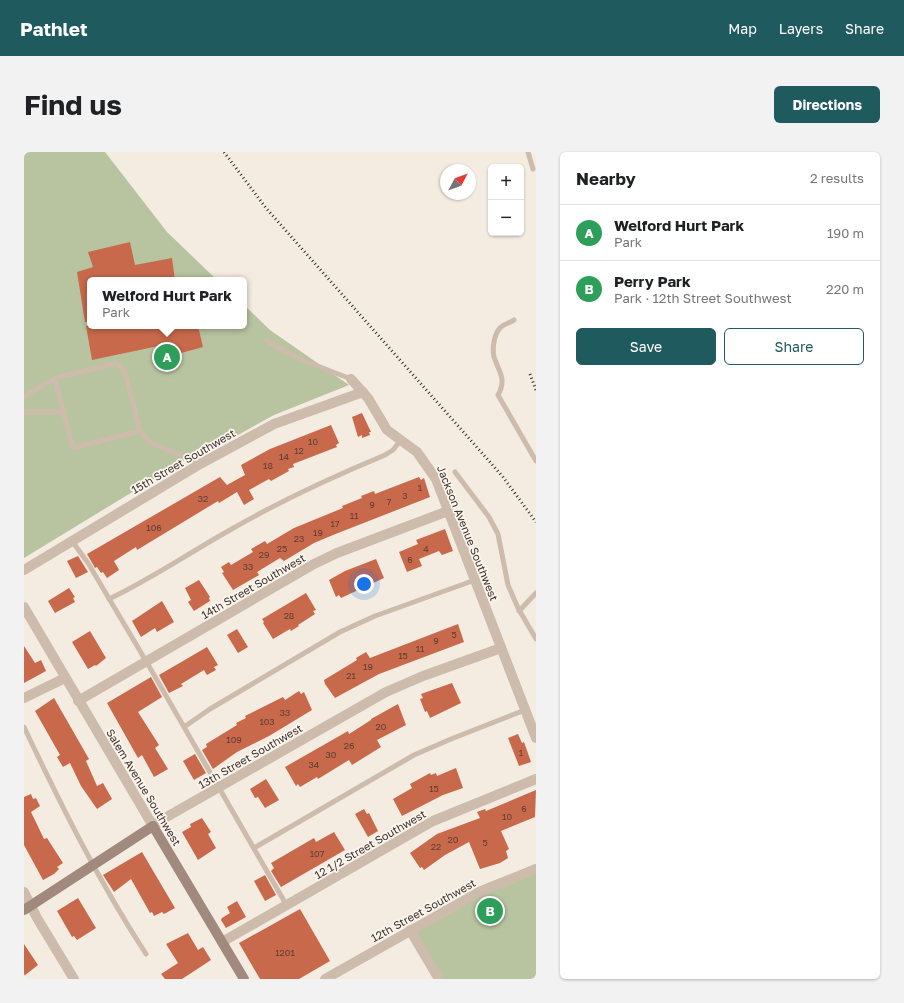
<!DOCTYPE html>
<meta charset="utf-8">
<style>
body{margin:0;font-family:"Golos Text",sans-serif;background:#f2f2f2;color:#202124}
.controls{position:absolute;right:12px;top:12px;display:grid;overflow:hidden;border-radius:6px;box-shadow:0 1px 3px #0004}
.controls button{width:36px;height:36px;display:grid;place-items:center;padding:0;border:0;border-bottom:1px solid #e0e0e0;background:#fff;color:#202124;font:20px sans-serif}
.compass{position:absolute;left:416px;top:12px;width:36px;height:36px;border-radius:50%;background:#fff;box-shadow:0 1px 3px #0004;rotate:49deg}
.you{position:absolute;left:340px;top:432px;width:14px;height:14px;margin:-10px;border:3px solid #fff;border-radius:50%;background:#1a73e8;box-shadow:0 0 0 6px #1a73e833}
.badge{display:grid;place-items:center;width:26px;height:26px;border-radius:50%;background:#1f5a5e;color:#fff;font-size:13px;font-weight:700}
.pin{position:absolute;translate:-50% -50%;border:2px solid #fff;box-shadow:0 1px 4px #0006}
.popup{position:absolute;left:63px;top:125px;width:160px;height:52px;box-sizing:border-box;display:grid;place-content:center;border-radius:6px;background:#fff;filter:drop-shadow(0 1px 3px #0005);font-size:13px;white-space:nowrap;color:#757577}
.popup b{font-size:15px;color:#202124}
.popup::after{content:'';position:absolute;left:50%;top:100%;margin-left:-8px;border:8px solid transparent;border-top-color:#fff}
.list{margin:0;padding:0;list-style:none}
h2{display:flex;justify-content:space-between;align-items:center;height:52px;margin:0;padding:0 16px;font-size:17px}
h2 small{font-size:13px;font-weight:400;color:#757577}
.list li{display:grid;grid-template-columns:26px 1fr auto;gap:12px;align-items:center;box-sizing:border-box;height:56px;padding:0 16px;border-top:1px solid #e0e0e0}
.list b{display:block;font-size:15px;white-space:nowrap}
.list p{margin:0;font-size:13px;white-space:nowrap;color:#757577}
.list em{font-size:13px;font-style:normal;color:#757577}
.actions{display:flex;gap:8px;padding:12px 16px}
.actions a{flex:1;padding:9px 0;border:1px solid #1f5a5e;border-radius:6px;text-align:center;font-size:14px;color:#1f5a5e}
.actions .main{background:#1f5a5e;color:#fff}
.map{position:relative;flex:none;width:512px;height:827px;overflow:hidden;border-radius:6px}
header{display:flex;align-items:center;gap:24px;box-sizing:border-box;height:56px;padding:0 20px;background:#1f5a5e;color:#fff}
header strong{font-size:19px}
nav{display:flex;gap:22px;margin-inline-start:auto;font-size:14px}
.intro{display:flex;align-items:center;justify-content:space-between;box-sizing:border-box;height:96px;padding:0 24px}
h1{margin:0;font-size:28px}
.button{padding:10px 18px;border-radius:6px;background:#1f5a5e;color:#fff;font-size:14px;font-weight:700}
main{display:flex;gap:24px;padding:0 24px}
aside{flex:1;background:#fff;border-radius:6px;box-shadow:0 1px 3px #0004}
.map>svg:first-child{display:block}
</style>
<header>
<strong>Pathlet</strong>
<nav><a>Map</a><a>Layers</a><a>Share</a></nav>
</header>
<div class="intro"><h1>Find us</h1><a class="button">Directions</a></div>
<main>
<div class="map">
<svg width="512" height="827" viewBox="0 0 512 827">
<rect width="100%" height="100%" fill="#f4ebe1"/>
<g fill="#b8c4a0">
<path d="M0,0H81L143,80L193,128H66V174H220V153L246,178L325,233L250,263L205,288L174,300L0,406Z"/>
<path d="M512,717V827H415L386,778Z"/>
</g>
<g fill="#c8694b">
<path d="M106,90L111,113L148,106L151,128H66V170H61L53,120L69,115L64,100Z"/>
<path d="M62,174H174L179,195L146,204L144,192L68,208Z"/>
<path d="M338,261L347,280H345L346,283L338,286V283L334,285L328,265Z"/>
<path d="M307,273L315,291L312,293L313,295L269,312L270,315L264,317L265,319L247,329L245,327L225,338L230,347L220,353L213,340L195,351L194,349L113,398L112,395L90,409L95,418L83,426L79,420L77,421L73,415L71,416L63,402L196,325L203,333L221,323L217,313L246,297Z"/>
<path d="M395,325L397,328L400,326L406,345L309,383L290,391L260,409L256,406L233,420L235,423L209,438L198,421L200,420L197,415L205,410L207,413L229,400L227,397L241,389L243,392L270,376L319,356L318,354L338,346L337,344L350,339L351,342Z"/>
<path d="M421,377L429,399L418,403L415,399L395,407L398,414L383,420L375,400L394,392L392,388Z"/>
<path d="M54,404L64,420L52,426L43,409Z"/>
<path d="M352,407L360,426L317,446L315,443L312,445L305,428L321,419Z"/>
<path d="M175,428L186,445L185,446L186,449L170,459L164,450L167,448L161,436Z"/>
<path d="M45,436L51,445L49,446L51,450L31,461L24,449Z"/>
<path d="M282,441L292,458L289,459L291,462L274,473L275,474L267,479L266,477L249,487L239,471L240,470L238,467Z"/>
<path d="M138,449L150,470L133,480L131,476L117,485L108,469Z"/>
<path d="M434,472L440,490L355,522L311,546L301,532L300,528L333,508L332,506L342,500L346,506Z"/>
<path d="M213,477L224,495L214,501L203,483Z"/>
<path d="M66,479L82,506L72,514L71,513L64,517L48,490Z"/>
<path d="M0,494L11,511L17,508L22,519L0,531Z"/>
<path d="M183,495L194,513L190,515L192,518L183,523L180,518L157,532L159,534L145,541L135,523Z"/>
<path d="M127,525L138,545L114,560L135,593L131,596L144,617L130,625L118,603L114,606L83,551Z"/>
<path d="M428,531L437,551L406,566L403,559L401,560L396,547L399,546L397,542Z"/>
<path d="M275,539L277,542L280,540L288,558L245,584L213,600L189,617L178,598L183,595L182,592L213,573L212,571L222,566L221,564L259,545L261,548Z"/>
<path d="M30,546L65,607L62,609L73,634L79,631L88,647L73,657L57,634L46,611L39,615L33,605L36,603L11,559Z"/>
<path d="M374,552L382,573L353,588L357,595L328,613L325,608L294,627L293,625L276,635L274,632L272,634L261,615L324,579L325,582L347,568V567Z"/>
<path d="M494,582L498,591L500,590L507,610L495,614L484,586Z"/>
<path d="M171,602L182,621L170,628L159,609Z"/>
<path d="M432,616L439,636L419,643L378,664L369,647L388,636L386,632L406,621L407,623L412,621L413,624Z"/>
<path d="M242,627L255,648L241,656L234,645L231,646L226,637Z"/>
<path d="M512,638L511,665L477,679L485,697L482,699L484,706L476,711L456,717L445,690L421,703L400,718L398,715L396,716L386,701L413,682L456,666L453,660L461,657L462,659Z"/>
<path d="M7,642L9,647L12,646L16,654L7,660L20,687L23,686L39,711L33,715L35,717L30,722L19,728L0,693V645Z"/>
<path d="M340,657L343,662L345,661L354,679L344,685L331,662Z"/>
<path d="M178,666L187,680L184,682L192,696L174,708L158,680L167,675L166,672Z"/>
<path d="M310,680L321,698L257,735L247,719L250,716L247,711L290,686L292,690Z"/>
<path d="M118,700L151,756L140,762L138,760L130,764L128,760L126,761L107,727L90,740L79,723Z"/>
<path d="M241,723L252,743L241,749L230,729Z"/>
<path d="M54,746L72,776L53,788L50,784L48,785L33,759Z"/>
<path d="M213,749L222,765L202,776L197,768L198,766L206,761L203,755Z"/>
<path d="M276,757L306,809L275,827H236L215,791Z"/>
<path d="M164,781L174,798L179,795L187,808L158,827H141L137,822L154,811L142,792Z"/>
<path d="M0,792L14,813L0,824Z"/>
</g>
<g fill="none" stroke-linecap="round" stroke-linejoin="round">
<g stroke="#cdbbac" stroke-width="5">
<path d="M504,0L509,17"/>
<path d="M490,168C486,171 480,172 477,175C470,181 468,197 470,205C475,220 483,227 474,243L512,309"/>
<path d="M243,189L278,208L327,227"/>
<path d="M31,227L49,296L116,279"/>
<path d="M0,245L22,231L35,225L91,212L95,213L101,220L116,279C129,299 157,299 176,312"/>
<path d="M0,260H39"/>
<path d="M431,320L465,365L474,382L484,433L494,456L512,487"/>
<path d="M48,389L64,411L122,509L263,754"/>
<path d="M85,447C127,427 165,401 206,378C256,349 308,325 361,303L369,298L376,289"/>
<path d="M495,459L512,441"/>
<path d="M0,575C37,653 75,730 122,802"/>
<path d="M160,575L186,557L316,480L351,464L451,428"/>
<path d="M230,696L390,603L427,587L501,558"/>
</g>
<g stroke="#cdbbac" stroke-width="10">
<path d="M327,227L344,246L363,278L393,300L412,327L512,586"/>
<path d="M0,418L176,312L250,272L339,240"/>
<path d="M0,455L129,674L139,667L362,540L399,524L477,496"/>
<path d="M0,546L41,526"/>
<path d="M54,549L290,412L313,401L424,359"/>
<path d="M0,740L13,766L50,827"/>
<path d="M386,778L415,827"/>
<path d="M198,790L409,669L512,627"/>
<path d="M301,827L455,740L512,717"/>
</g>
<path stroke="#a18a7d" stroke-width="10" d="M0,758L129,674L220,827"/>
<g stroke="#3b302b" stroke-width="3" stroke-dasharray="1 3" stroke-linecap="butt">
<path d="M200,0L242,56L479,325L512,370"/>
<path d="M506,222L512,238"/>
</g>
</g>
<g text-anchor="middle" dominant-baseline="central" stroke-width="3.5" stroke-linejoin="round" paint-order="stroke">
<g font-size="9" fill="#5e3e33">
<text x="289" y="289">10</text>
<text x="275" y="298">12</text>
<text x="260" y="304">14</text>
<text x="244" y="313">18</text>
<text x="396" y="335">1</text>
<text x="381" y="343">3</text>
<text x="179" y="346">32</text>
<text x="365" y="349">7</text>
<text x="348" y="352">9</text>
<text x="330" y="363">11</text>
<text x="311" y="371">17</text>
<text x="130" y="375">106</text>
<text x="294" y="380">19</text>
<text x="275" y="386">23</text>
<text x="258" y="396">25</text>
<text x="402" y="396">4</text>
<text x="240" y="402">29</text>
<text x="386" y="407">6</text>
<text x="224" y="414">33</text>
<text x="265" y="463">28</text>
<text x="430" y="482">5</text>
<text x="412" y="488">9</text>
<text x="396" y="496">11</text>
<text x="379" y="503">15</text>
<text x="344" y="514">19</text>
<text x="327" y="523">21</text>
<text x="261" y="560">33</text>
<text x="243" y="569">103</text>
<text x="357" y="574">20</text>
<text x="210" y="587">109</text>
<text x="325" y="593">26</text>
<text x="497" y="600">1</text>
<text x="307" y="602">30</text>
<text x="290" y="612">34</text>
<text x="410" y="636">15</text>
<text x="500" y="656">6</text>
<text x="483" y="664">10</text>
<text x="429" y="687">20</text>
<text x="461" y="690">5</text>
<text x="412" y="694">22</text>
<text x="293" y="701">107</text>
<text x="261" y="800">1201</text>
</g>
<g font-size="11" fill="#3b302b" stroke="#fbf5ee">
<text transform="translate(159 309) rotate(-30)">15th Street Southwest</text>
<text transform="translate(444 381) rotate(68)">Jackson Avenue Southwest</text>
<text transform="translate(229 434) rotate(-30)">14th Street Southwest</text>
<text transform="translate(226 604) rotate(-30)">13th Street Southwest</text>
<text transform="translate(120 635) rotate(59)">Salem Avenue Southwest</text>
<text transform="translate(346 692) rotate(-30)">12 1/2 Street Southwest</text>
<text transform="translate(399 758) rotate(-29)">12th Street Southwest</text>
</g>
</g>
</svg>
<div class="controls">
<button>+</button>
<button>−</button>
</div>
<svg class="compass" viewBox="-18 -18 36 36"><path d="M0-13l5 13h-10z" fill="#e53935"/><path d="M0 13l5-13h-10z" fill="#757577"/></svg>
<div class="you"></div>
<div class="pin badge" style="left:143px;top:205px;background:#2e9e5b">A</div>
<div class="popup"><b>Welford Hurt Park</b>Park</div>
<div class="pin badge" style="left:466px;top:759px;background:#2e9e5b">B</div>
</div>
<aside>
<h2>Nearby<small>2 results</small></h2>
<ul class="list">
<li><span class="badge" style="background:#2e9e5b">A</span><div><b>Welford Hurt Park</b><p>Park</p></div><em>190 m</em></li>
<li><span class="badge" style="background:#2e9e5b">B</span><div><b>Perry Park</b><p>Park · 12th Street Southwest</p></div><em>220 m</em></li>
</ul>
<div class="actions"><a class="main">Save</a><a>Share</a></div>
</aside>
</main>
